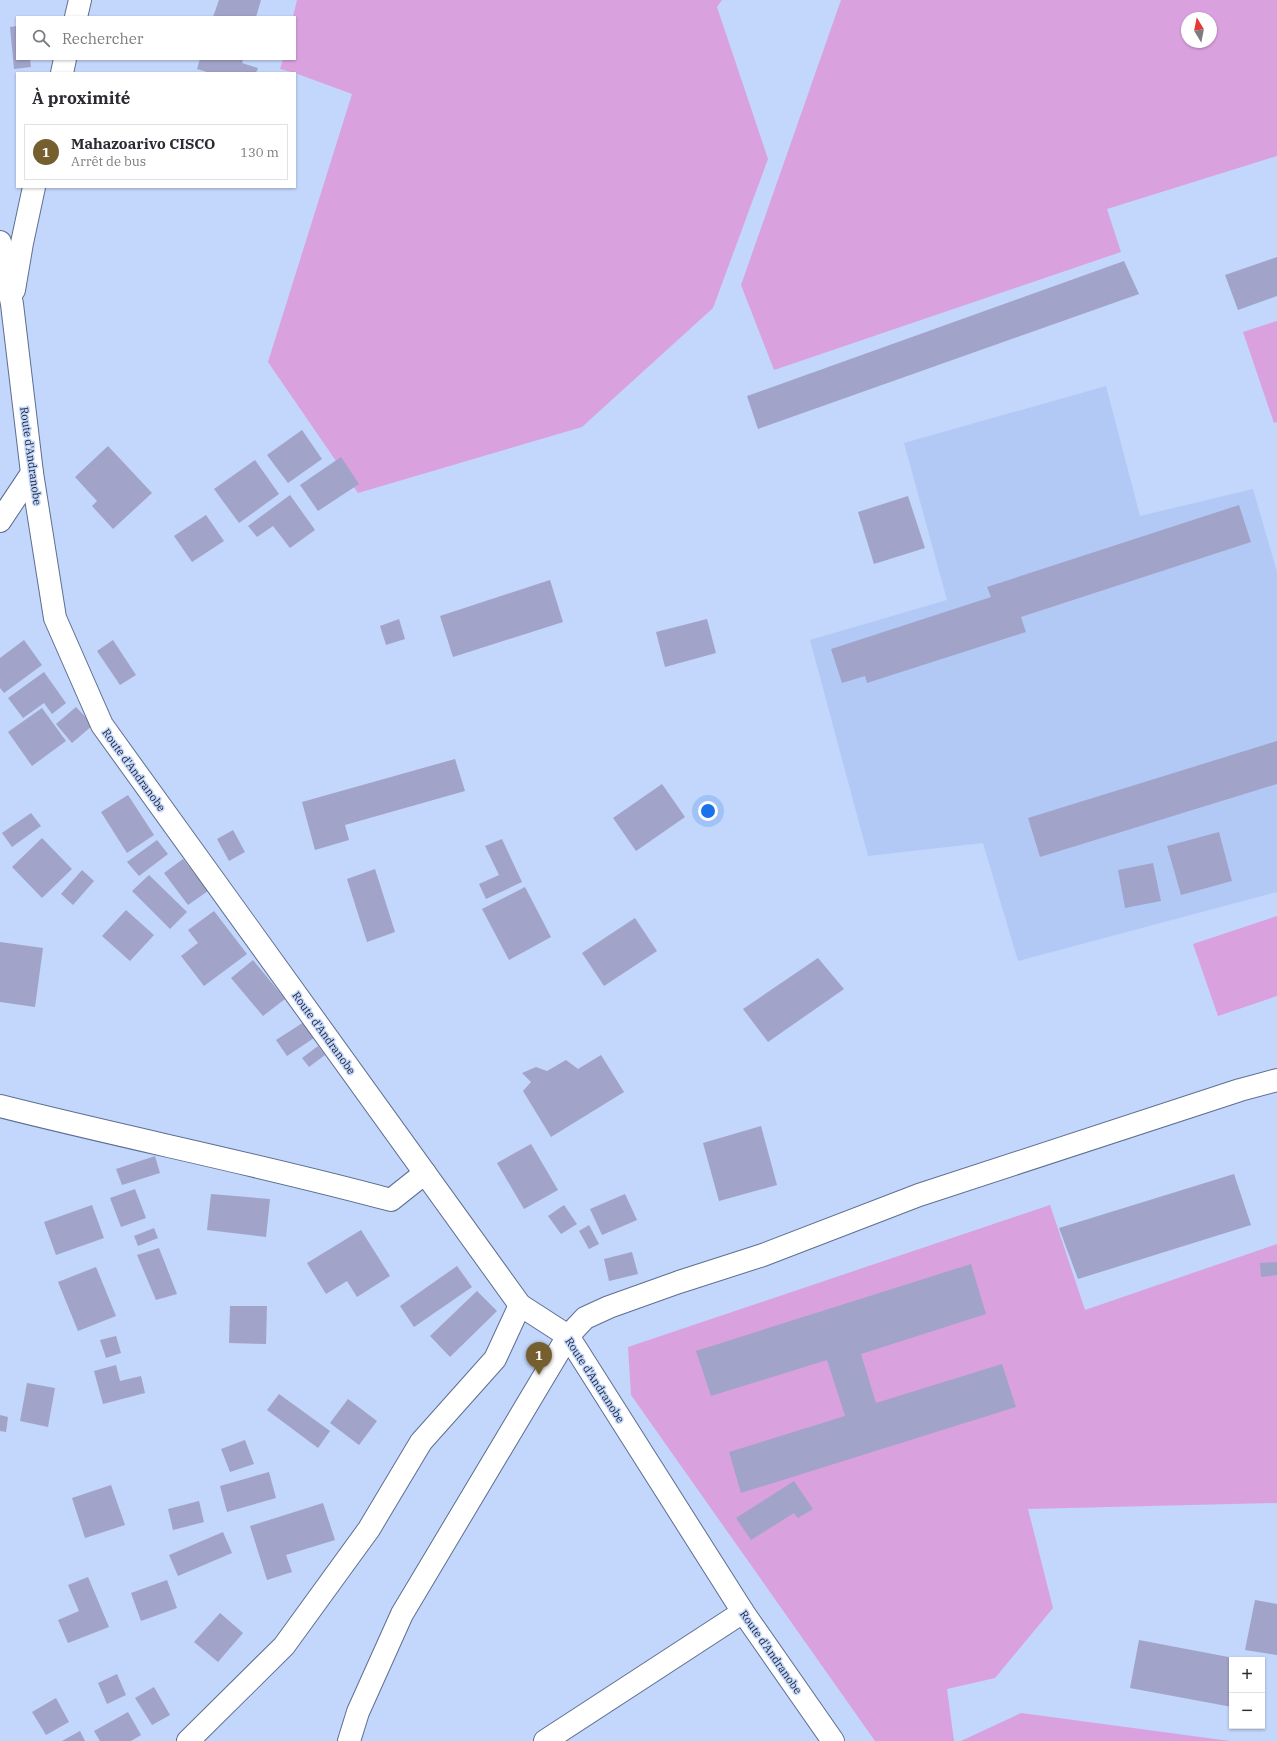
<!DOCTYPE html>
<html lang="fr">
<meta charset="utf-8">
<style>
body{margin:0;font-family:"IBM Plex Serif",serif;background:#f2f2f3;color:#2b2b33}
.controls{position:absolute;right:12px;bottom:12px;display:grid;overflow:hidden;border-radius:0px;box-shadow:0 1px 3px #0004}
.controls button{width:36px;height:36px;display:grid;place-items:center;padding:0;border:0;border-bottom:1px solid #e1e1e2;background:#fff;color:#2b2b33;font:20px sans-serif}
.compass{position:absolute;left:1181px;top:12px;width:36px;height:36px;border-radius:50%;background:#fff;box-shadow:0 1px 3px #0004;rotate:350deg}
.you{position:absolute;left:708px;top:811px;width:14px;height:14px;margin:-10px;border:3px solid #fff;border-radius:50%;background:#1a73e8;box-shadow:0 0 0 6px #1a73e833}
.badge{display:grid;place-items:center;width:26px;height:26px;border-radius:50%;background:#765f2f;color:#fff;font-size:13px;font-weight:700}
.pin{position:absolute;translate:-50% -33px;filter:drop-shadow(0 1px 2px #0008)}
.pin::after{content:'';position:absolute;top:21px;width:14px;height:12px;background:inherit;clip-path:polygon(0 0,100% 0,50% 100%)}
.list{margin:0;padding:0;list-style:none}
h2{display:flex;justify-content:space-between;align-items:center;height:52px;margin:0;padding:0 16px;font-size:17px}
h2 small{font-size:13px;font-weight:400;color:#7c7c81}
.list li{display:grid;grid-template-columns:26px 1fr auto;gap:12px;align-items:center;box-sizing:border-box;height:56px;margin:0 8px 8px;padding:0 8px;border:1px solid #e1e1e2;border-radius:0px}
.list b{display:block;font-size:15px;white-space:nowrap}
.list p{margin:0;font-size:13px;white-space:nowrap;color:#7c7c81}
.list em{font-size:13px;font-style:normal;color:#7c7c81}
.icon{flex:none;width:22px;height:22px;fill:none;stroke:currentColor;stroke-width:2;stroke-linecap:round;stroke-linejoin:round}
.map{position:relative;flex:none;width:1277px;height:1741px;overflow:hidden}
.search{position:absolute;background:#fff;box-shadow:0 1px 3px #0004;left:16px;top:16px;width:280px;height:44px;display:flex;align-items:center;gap:10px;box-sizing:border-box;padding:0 14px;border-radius:0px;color:#7c7c81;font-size:15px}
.panel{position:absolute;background:#fff;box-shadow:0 1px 3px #0004;left:16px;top:72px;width:280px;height:116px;border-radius:0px}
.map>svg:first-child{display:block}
</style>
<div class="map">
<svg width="1277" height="1741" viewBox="0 0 1277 1741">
<rect width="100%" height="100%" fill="#c3d6fb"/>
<path fill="#b3c9f5" d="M1106,386L1140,516L1253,489L1277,572V892L1018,961L983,843L868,856L810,640L947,600L904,443Z"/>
<g fill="#daa1df" fill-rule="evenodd">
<path d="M297,0H722L717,7L768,159L713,308L582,427L358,493L268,362L352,94L295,73L280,69L283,59H295V17H293Z"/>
<path d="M841,0H1277V156L1107,209L1121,252L774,370L741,285ZM1187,18H1211V42H1187Z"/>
<path d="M1277,321V422L1274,423L1243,332Z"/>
<path d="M1277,916V996L1218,1016L1193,944Z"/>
<path d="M1050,1205L1085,1310L1277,1244V1503L1028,1509L1053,1608L995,1678L947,1689L954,1741H875L631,1395L628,1347Z"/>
<path d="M1021,1713L1230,1741H961Z"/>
</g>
<g fill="#a2a3c9">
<path d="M219,0H261L256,17H213Z"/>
<path d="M17,26V59H30L31,67L14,69L10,27Z"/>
<path d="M200,59H243L242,63L258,68L256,73H210L197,69Z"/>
<path d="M1277,257V296L1238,310L1225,275Z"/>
<path d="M1124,261L1139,294L758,429L747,396Z"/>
<path d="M302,430L322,459L288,483L267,455Z"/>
<path d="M108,446L152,493L113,529L92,506L97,501L75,477Z"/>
<path d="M341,457L359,484L318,511L300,485Z"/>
<path d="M255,460L279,494L239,523L214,489Z"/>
<path d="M290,495L315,530L290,548L273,526L257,537L248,526Z"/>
<path d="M908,496L925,548L874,564L858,512Z"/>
<path d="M1239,505L1251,542L1021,617L1026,632L867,683L865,676L842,683L831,649L991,597L987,587Z"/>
<path d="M206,515L224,541L192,562L174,536Z"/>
<path d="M550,580L563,622L453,657L440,616Z"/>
<path d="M399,619L405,639L386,645L380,626Z"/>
<path d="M707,619L716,653L665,667L656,632Z"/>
<path d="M24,640L42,665L4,693L0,688V658Z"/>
<path d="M113,640L136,675L120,685L97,651Z"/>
<path d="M44,672L66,703L52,714L44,703L23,718L8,698Z"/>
<path d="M76,707L93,725L72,743L56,724Z"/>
<path d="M42,708L66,741L32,766L8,732Z"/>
<path d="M1277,741V784L1040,857L1028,818Z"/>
<path d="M455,759L465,791L345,825L349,840L315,850L302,802Z"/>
<path d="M662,784L685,817L636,851L613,818Z"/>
<path d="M128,795L154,835L127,853L101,812Z"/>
<path d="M31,813L41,826L12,847L2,833Z"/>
<path d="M233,830L245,852L229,861L217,839Z"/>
<path d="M1219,832L1232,881L1181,895L1167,846Z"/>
<path d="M42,838L72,869L42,898L12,867Z"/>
<path d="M502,839L522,882L486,899L479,884L499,875L485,846Z"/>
<path d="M157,840L168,854L139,876L127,862Z"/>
<path d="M183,859L208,891L188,905L164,873Z"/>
<path d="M1153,863L1161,901L1125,908L1118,870Z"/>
<path d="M375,869L395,932L367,942L347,879Z"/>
<path d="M82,870L94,881L73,905L61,894Z"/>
<path d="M149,875L187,912L170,929L132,891Z"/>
<path d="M525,887L551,937L509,960L482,909Z"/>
<path d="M126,910L154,935L130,961L102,936Z"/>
<path d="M214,911L247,954L204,986L181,956L198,943L188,930Z"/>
<path d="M635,918L657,951L604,986L582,953Z"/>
<path d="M0,942L43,948L35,1007L0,1002Z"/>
<path d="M818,958L844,989L768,1042L743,1009Z"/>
<path d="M253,960L285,999L263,1016L231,978Z"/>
<path d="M304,1022L314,1038L287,1056L276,1040Z"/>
<path d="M318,1046L325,1055L309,1067L302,1058Z"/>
<path d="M601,1055L624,1092L551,1137L523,1091L531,1082L522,1073L536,1067L547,1071L566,1060L578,1069Z"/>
<path d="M761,1126L777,1185L719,1201L703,1143Z"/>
<path d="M531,1144L558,1190L524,1209L497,1163Z"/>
<path d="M155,1156L160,1173L122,1185L116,1169Z"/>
<path d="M1234,1174L1251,1225L1078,1279L1059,1228Z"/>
<path d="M135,1189L146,1218L121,1227L110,1198Z"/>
<path d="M211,1194L270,1199L266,1237L207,1230Z"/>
<path d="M625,1194L637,1220L602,1235L590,1209Z"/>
<path d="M92,1205L104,1238L56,1255L44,1222Z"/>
<path d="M564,1205L577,1224L561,1234L548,1216Z"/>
<path d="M589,1225L599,1244L589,1249L579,1231Z"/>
<path d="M154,1228L158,1238L138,1246L134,1236Z"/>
<path d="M361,1230L390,1276L357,1297L347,1281L326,1294L307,1263Z"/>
<path d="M159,1248L177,1294L156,1300L137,1255Z"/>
<path d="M632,1252L638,1274L609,1281L604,1259Z"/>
<path d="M1277,1262V1275L1261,1277L1260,1263Z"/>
<path d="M971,1264L986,1314L861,1354L876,1403L1002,1364L1016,1407L741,1493L729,1452L845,1416L827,1360L711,1396L696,1351Z"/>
<path d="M457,1266L472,1287L414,1327L400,1306Z"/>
<path d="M96,1267L116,1316L78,1331L58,1282Z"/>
<path d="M477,1291L497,1311L450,1357L430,1336Z"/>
<path d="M230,1306H267L266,1344L229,1343Z"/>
<path d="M116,1336L121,1353L106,1358L100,1340Z"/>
<path d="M116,1365L120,1381L141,1376L145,1393L103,1404L94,1371Z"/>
<path d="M27,1383L55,1388L48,1427L20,1421Z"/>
<path d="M279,1394L330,1431L318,1448L267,1410Z"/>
<path d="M348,1399L377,1421L359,1445L330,1423Z"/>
<path d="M0,1415L8,1417L6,1432L0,1431Z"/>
<path d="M245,1440L254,1464L230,1472L221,1449Z"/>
<path d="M269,1472L276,1498L227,1512L220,1486Z"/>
<path d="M794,1481L813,1509L798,1518L794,1513L751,1540L736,1518Z"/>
<path d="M111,1485L125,1525L85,1538L72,1498Z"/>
<path d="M199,1501L204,1522L173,1530L168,1509Z"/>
<path d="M323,1503L335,1540L286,1555L292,1572L267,1580L250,1526Z"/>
<path d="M223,1532L232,1553L178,1576L169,1555Z"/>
<path d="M88,1577L109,1627L68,1643L58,1620L79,1611L68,1585Z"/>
<path d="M167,1580L177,1608L141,1621L131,1593Z"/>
<path d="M1255,1600L1277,1604V1655L1245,1650Z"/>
<path d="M220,1613L243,1633L218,1662L194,1642Z"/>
<path d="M1139,1640L1239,1659L1232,1660V1707L1130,1688Z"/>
<path d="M117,1674L126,1695L107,1704L98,1683Z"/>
<path d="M154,1687L170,1715L152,1725L135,1698Z"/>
<path d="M56,1698L69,1722L46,1735L32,1712Z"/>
<path d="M128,1712L141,1735L131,1741H100L94,1731Z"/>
<path d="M80,1731L85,1741H62Z"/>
</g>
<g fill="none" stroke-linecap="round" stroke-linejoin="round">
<g stroke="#5e6f90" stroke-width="24">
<g id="minor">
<path d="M76,17L80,0"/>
<path d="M62,73L65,59"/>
<path d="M0,242L12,304L32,473L55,618L102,725L520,1305L568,1336L743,1612L833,1741"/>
<path d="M14,290L22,243L34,187"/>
<path d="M0,521L32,473"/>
<path d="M0,1106C130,1139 262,1165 391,1200L425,1173"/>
<path d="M188,1741L284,1646L369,1529L421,1442L495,1359L520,1305"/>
<path d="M545,1741L743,1612"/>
</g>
</g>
<g stroke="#5e6f90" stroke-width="24">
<path id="secondary" d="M349,1741L358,1712L402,1614L568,1336L585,1318L609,1307L679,1282L763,1255L919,1195L1240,1090L1277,1080"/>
</g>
<use href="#minor" stroke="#fff" stroke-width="22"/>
<use href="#secondary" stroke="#fff" stroke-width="22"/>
</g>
<g text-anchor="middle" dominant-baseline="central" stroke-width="3" stroke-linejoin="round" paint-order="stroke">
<g font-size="11" fill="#1b2230" stroke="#c3d6fb">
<text transform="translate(31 456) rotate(82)">Route d'Andranobe</text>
<text transform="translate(134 770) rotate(54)">Route d'Andranobe</text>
<text transform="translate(324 1033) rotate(54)">Route d'Andranobe</text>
<text transform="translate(595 1380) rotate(57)">Route d'Andranobe</text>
<text transform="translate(771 1652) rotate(55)">Route d'Andranobe</text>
</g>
</g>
</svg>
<div class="controls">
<button>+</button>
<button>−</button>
</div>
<svg class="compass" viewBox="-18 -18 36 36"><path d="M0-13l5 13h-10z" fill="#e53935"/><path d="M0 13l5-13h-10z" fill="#7c7c81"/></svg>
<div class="you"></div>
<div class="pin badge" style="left:539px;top:1375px">1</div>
<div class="search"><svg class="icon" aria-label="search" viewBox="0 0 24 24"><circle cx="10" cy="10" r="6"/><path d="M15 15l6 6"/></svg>Rechercher</div>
<section class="panel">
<h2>À proximité<small></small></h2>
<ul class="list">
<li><span class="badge">1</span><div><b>Mahazoarivo CISCO</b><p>Arrêt de bus</p></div><em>130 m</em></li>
</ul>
</section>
</div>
